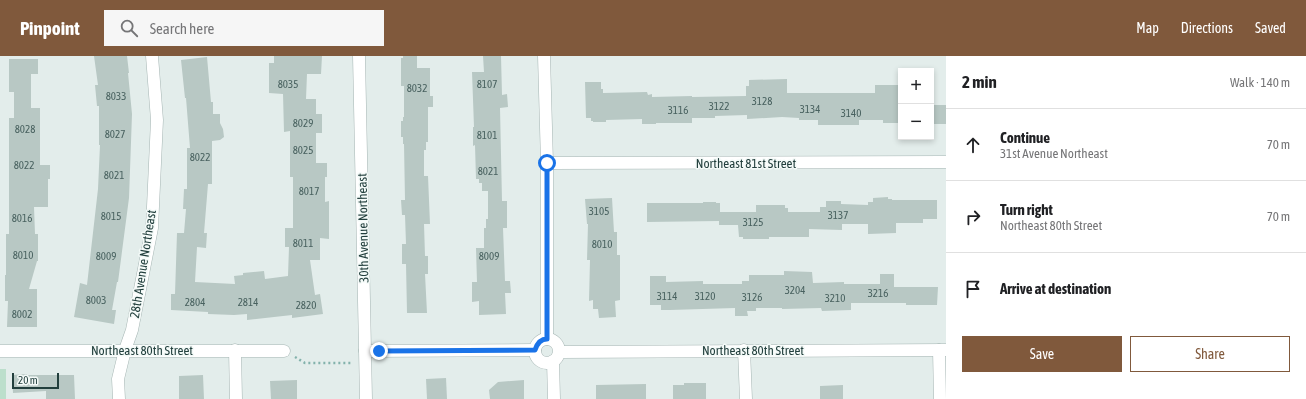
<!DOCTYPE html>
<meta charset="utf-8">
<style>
body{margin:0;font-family:"Asap Condensed",sans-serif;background:#f6f6f6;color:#202124}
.controls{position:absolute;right:12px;top:12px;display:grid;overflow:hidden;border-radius:0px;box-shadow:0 2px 6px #0003}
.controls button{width:36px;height:36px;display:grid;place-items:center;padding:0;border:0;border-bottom:1px solid #e0e0e0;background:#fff;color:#202124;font:20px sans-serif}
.scale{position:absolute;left:12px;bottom:10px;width:47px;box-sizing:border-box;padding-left:4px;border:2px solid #223f3d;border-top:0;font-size:11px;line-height:14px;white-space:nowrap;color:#223f3d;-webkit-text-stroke:3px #f4faf8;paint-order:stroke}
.stop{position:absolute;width:12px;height:12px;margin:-9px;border:3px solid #1a73e8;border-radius:50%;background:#fff}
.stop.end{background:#1a73e8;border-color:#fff;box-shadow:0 1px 4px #0008}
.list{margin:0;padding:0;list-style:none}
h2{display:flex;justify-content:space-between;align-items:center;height:52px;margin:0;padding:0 16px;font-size:17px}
h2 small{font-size:13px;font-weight:400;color:#757577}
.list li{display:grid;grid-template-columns:26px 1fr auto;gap:12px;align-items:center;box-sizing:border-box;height:72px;padding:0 16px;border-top:1px solid #e0e0e0}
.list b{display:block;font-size:15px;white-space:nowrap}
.list p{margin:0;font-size:13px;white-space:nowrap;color:#757577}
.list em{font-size:13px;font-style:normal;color:#757577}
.actions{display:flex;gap:8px;padding:12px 16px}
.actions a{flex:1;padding:9px 0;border:1px solid #80593c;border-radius:0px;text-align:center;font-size:14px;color:#80593c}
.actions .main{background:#80593c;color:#fff}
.icon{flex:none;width:22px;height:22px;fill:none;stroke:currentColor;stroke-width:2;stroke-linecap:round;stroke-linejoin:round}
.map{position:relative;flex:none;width:946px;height:343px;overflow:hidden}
header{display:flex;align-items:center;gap:24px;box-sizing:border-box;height:56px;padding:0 20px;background:#80593c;color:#fff}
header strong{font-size:19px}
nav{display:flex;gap:22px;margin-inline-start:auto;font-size:14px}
.search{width:280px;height:36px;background:#f6f6f6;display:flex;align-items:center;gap:10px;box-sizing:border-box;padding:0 14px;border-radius:0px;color:#757577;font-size:15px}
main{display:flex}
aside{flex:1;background:#fff}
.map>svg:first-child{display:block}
</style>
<header>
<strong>Pinpoint</strong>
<div class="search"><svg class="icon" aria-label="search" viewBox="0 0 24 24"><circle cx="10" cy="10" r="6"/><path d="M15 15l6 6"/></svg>Search here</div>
<nav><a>Map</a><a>Directions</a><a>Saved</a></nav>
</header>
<main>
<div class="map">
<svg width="946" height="343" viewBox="0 0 946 343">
<rect width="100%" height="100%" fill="#e3edeb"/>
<rect fill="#bcdfcc" x="0" y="313" width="6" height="30"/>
<g fill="#b8c8c4">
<path d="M94,0H127L129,17H128L132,58L129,142L118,226H117L112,254H116L114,268L74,261L80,227L87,229L98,133L100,89H99V50H97L95,29H98Z"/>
<path d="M274,0H322L321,18H307L306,43H316V58H322V77H316V107H327V121H325V146L329,145V183L320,182V204H310L315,239L320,238L323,258L292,262V259L247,264V258L234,259L208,258V256L171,254V238H175L177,177H184L186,153H183L184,133H187V92H190L186,42H185L181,4L207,1L211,46H213V58H220V67L223,73L224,81L220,84L212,85V128H208L204,177H207L206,192L197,191L195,226L235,228L234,220L243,219V217L264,215L265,223L288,220L289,191H285V172H293V121H290V75L284,76L283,38L269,37V7H274Z"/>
<path d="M403,0H417V12H430V40H433V51H428V86H426V94H424V120H428L430,168H424L425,200H428V218H425L427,257H407L406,208H402V188H406L405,159H402L401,144H405L404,88H403V81H401V65H403V61H404V30H401V2H403Z"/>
<path d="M483,0H501L502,39L507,38L508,51L500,52L502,145H507V172H503L505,225H510L511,237H505L506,258L479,259V245L472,246V226H477L476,192H484V172H486V163H488V135H482V127H479V123H476L475,89L473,90V71H474L472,16H484Z"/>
<path d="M9,3H38V18H31V52H40V109H50V123H48V151H34L35,178H38V205H37L29,233H37V271H7L8,245H5V219H6V178H9V62H14V36H9Z"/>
<path d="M787,23V37H875V29H901V67H883V64H859V69H818V64H799V62L782,61L747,63V59L715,60V62H692V67H656V68H642V63L606,64V66H593V65H591V62H586L585,26H601V33H603V37L647,36L648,39L652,38V41L692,40V41L746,40V30H749V24Z"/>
<rect x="931" y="49" width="15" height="19"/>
<path d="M888,141V143H892V144H937V163H923V167H896V177L868,178V168H842V174L809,173V181H769V183H743V181H739L738,169H719V165L647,166V147H703V146H716V147H720V156H756V149H785V152H788V156H820V151H826V145H841V148L868,149V146H873V142Z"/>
<path d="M612,142L614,176H617V199H620V244L615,245L616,261L599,262L598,253H593V244L589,245L590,204H587L588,168H587L585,143Z"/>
<path d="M784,215L812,216L813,227L844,226V228H880V218H894V231H938L937,249H906V247H851V254L822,255L821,252L782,253V252H756V255H747L748,260H735V252L670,254H661V249H650V220H666V226L703,225V228H742V225H749V219H784Z"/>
<path d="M27,318V319H74L75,343H46V335L13,337L12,319Z"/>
<path d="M203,319L204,343H179V320Z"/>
<path d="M446,322L447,343H427L426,323Z"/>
<path d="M297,324V343H271L270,325Z"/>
<path d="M524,324V343H490L489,334L498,326Z"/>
<path d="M684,327H706V343H673V329H684Z"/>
<path d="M646,328V343H596V329Z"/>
<path d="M843,329V343H820V330Z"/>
</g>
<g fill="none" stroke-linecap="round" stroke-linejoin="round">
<g stroke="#a5b5b3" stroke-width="13">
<g id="minor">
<path d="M359,0L366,343"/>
<path d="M544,0L547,107V283"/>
<path d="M547,107L946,106"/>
<circle cx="547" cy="295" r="12"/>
<path d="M235,294L236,343"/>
<path d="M744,294L746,343"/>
<path d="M939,294L940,343"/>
<path d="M0,295H284"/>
<path d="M365,295L535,294"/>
<path d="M560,296L946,294"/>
<path d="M553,305L554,343"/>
<path d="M119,343L118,323L125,294L132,274L152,172L157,64L152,0"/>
</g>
</g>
<path stroke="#83b2ac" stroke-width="2.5" stroke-dasharray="2 3" stroke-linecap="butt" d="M295,301L305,307H352"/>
<use href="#minor" stroke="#fff" stroke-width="12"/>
</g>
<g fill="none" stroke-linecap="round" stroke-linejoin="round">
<path stroke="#1a73e8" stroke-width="5" d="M379,295L535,294C537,288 540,283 547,283V107"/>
</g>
<g text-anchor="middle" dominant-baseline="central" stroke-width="3" stroke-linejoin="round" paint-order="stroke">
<g font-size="11" fill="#48615f">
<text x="288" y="28">8035</text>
<text x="487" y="28">8107</text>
<text x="417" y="32">8032</text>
<text x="116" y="40">8033</text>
<text x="762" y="45">3128</text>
<text x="719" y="50">3122</text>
<text x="810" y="53">3134</text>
<text x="678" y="54">3116</text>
<text x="851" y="57">3140</text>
<text x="303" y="67">8029</text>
<text x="25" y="73">8028</text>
<text x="115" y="78">8027</text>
<text x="487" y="79">8101</text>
<text x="303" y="94">8025</text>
<text x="200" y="101">8022</text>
<text x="24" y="109">8022</text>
<text x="488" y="115">8021</text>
<text x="114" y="119">8021</text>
<text x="309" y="135">8017</text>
<text x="599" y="155">3105</text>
<text x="838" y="159">3137</text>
<text x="111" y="160">8015</text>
<text x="22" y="162">8016</text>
<text x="753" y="166">3125</text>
<text x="303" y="187">8011</text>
<text x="602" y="188">8010</text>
<text x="23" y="199">8010</text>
<text x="106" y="200">8009</text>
<text x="489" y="200">8009</text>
<text x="795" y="234">3204</text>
<text x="878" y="237">3216</text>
<text x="667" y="240">3114</text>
<text x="705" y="240">3120</text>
<text x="752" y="241">3126</text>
<text x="835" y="242">3210</text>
<text x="96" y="244">8003</text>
<text x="195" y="246">2804</text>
<text x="248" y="246">2814</text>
<text x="306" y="249">2820</text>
<text x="22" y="258">8002</text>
</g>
<g font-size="13" fill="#223f3d" stroke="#f4faf8">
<text x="746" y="107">Northeast 81st Street</text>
<text transform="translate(363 172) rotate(-91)">30th Avenue Northeast</text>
<text transform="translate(143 208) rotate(-81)">28th Avenue Northeast</text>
<text x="142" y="294">Northeast 80th Street</text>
<text x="753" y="294">Northeast 80th Street</text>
</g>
</g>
</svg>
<div class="controls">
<button>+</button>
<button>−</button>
</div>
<div class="scale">20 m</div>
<div class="stop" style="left:547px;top:107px"></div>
<div class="stop end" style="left:379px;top:295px"></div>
</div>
<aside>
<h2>2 min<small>Walk · 140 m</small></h2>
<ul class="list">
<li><svg class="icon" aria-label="ahead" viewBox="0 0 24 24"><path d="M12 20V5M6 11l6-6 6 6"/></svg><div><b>Continue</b><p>31st Avenue Northeast</p></div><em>70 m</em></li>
<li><svg class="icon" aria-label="right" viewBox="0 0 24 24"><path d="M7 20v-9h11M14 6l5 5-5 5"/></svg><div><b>Turn right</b><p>Northeast 80th Street</p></div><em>70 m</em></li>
<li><svg class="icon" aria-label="arrive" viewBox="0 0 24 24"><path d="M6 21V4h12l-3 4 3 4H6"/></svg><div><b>Arrive at destination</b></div></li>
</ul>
<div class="actions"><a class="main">Save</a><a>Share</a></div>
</aside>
</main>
